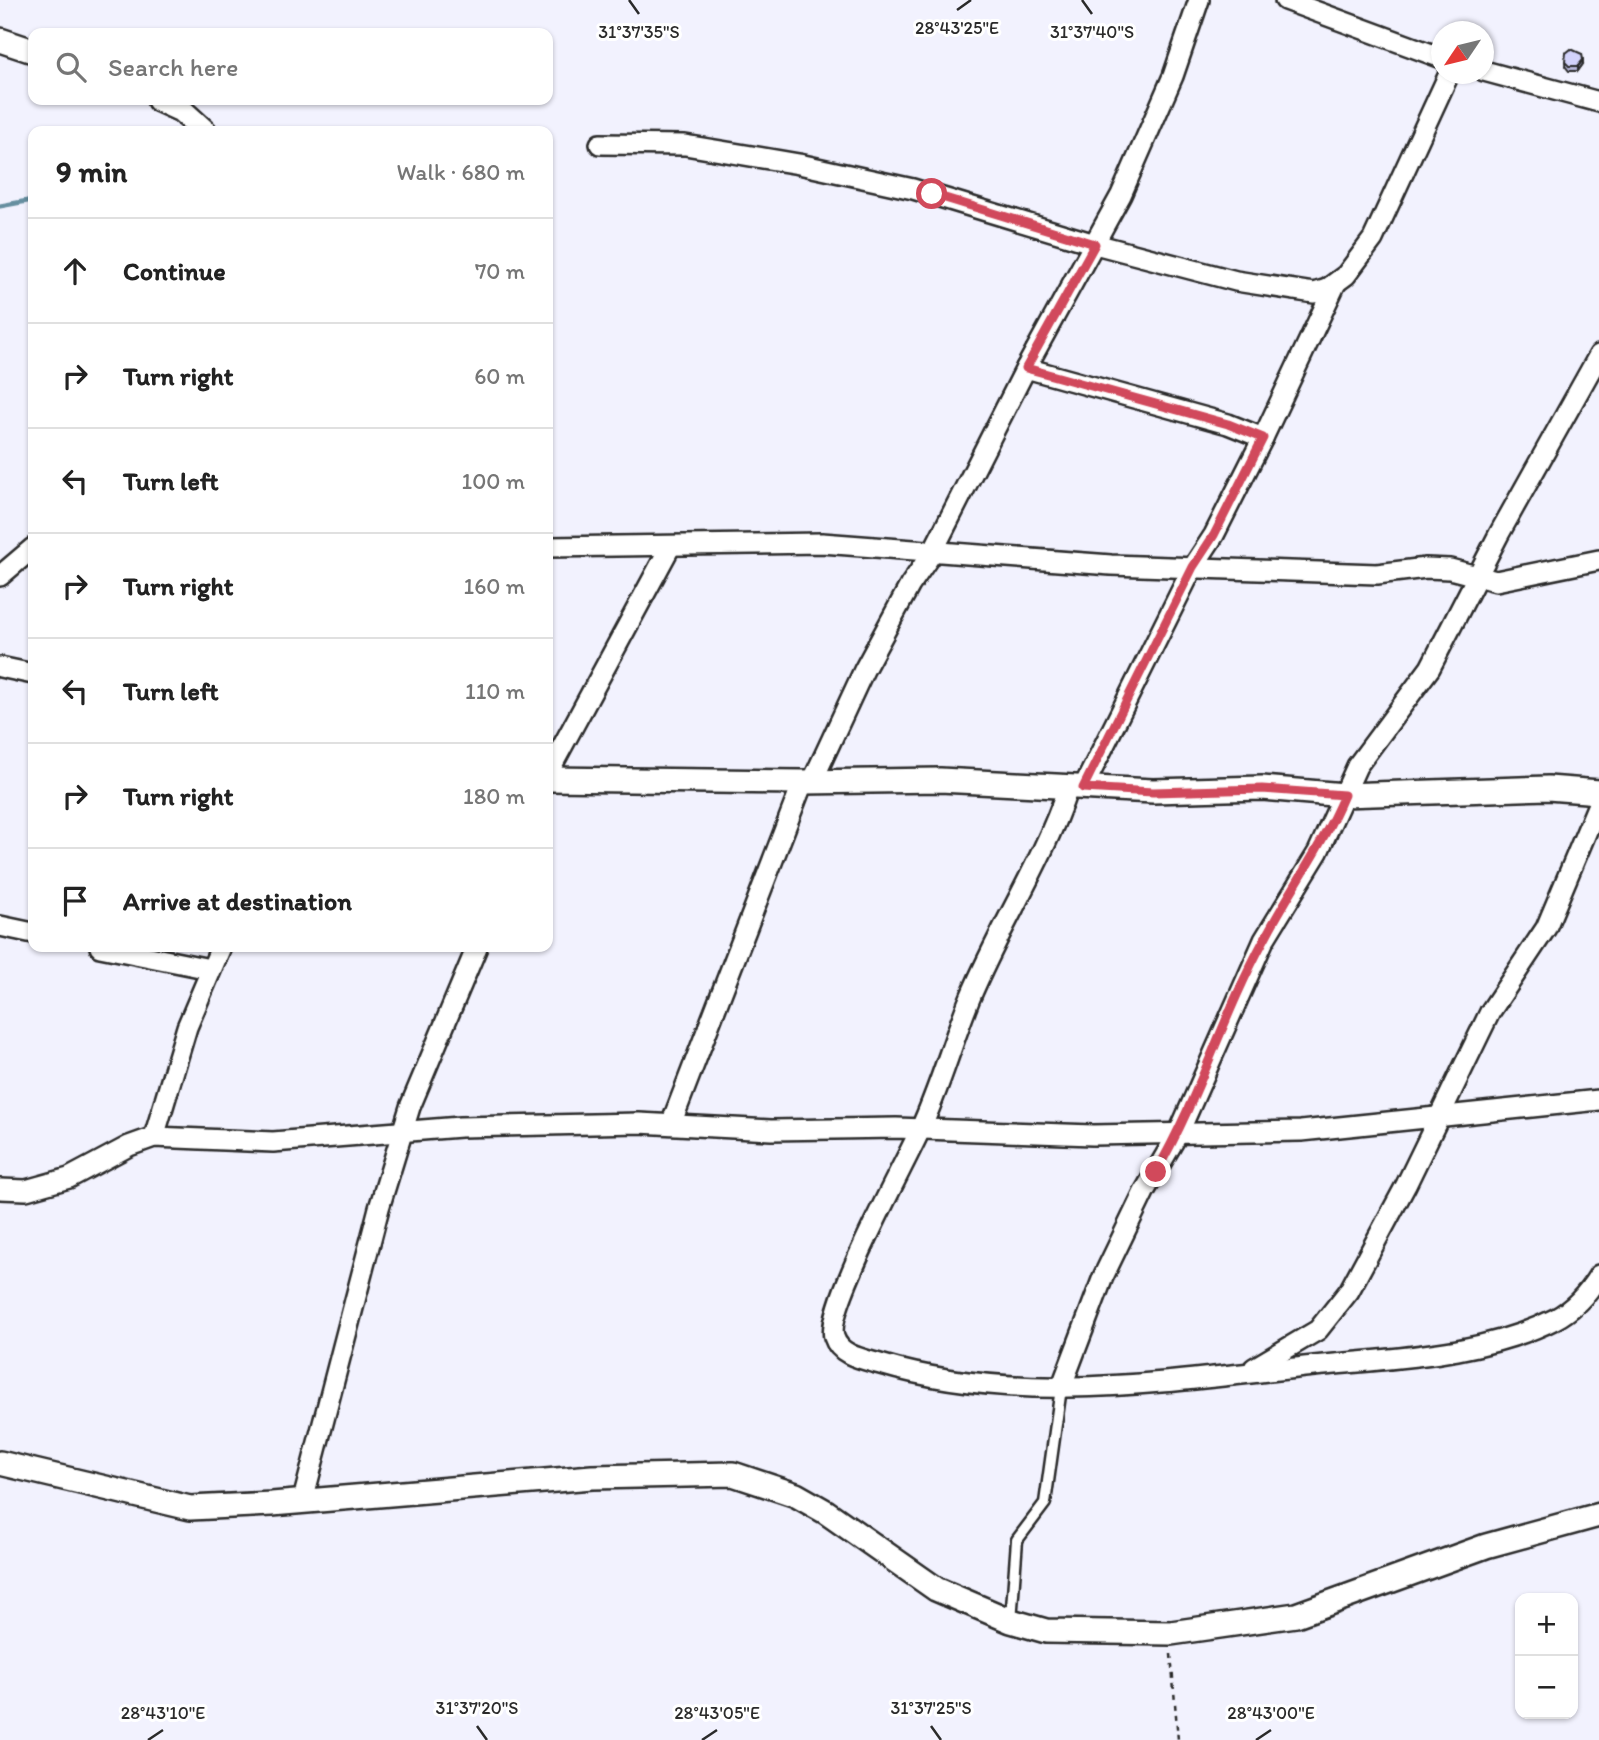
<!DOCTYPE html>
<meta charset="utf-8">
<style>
body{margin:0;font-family:Itim,sans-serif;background:#f6f6f6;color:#222}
.controls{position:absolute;right:21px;bottom:21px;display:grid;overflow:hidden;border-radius:14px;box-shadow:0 2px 5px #0004}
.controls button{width:63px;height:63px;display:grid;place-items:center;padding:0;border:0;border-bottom:2px solid #e0e0e0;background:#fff;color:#222;font:35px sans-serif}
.compass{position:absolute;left:1431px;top:21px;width:63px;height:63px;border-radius:50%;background:#fff;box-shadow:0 2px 5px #0004;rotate:235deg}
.stop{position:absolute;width:21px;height:21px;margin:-16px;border:5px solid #d1495b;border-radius:50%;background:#fff}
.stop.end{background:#d1495b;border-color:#fff;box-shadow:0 2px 7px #0008}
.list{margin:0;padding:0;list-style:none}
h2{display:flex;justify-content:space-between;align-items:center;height:91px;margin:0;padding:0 28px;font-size:30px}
h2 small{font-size:23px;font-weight:400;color:#767676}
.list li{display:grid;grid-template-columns:46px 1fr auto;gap:21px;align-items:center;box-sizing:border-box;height:105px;padding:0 28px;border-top:2px solid #e0e0e0}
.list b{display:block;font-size:26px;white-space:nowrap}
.list em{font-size:23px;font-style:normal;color:#767676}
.icon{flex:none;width:38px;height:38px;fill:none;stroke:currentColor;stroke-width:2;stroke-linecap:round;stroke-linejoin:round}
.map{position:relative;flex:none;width:1599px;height:1740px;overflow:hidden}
.search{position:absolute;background:#fff;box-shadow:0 2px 5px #0004;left:28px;top:28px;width:525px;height:77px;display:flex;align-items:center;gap:18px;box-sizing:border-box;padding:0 24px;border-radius:14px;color:#767676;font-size:26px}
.panel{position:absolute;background:#fff;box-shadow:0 2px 5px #0004;left:28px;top:126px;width:525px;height:826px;border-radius:14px}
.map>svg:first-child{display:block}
</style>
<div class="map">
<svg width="1599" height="1740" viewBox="0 0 1599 1740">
<rect width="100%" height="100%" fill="#f2f2fe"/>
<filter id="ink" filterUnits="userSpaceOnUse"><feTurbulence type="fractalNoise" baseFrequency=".0143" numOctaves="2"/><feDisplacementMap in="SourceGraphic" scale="14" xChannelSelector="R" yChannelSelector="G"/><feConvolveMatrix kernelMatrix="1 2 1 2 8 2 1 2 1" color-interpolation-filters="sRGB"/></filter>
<g filter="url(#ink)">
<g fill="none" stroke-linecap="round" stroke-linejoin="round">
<path stroke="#668fa0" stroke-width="5" d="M0,206L33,200"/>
<g stroke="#2b2b2b" stroke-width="15">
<path id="service" d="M1011,1621L1017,1540L1045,1503L1061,1388"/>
</g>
<g stroke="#2b2b2b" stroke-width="24">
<g id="minor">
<path d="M1285,0L1442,58"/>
<path d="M1484,71L1599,102"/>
<path d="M600,144L685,145L799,164L913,189L1095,244L1236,281L1314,293L1327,289L1346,275L1373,239L1449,74"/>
<path d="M1026,368L1228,424L1263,438L1214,535L1193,567L1083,788"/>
<path d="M1263,438L1336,283"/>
<path d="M548,547L822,543L1111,565L1377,574L1426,568L1450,569L1496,581L1599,560"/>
<path d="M0,576L33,548"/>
<path d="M0,667L33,674"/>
<path d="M548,773L670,547"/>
<path d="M812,782L864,670L910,585L932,553L1026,368L1121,195L1173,76L1199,0"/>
<path d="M1068,788C1043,862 1000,926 970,998C952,1042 940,1087 920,1130C905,1164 825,1308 834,1337C840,1356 863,1359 880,1364C1022,1406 1170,1381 1314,1366C1393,1358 1483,1356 1555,1319C1574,1309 1588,1293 1599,1275"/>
<path d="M0,926L33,933"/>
<path d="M100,947L210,969"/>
<path d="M671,1124L803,782"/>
<path d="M154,1137L187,1027L221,947"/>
<path d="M0,1189L26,1190L69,1178L129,1146L154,1137L273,1142L460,1127L639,1123L771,1130L896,1128L1093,1135L1301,1131L1599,1100"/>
<path d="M1254,1368L1318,1330L1349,1291L1406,1185L1490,1012L1546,928L1599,802"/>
<path d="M1061,1388L1103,1277L1144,1192L1179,1132L1264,940L1318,852L1357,766L1430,668L1499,534L1599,355"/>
<path d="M303,1500L379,1208L410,1107L477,947"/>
</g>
</g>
<g stroke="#2b2b2b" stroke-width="28">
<g id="tertiary">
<path d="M0,40L33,51"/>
<path d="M159,100L181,110L204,131"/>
<path d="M548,779L803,782L940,780L1153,791L1262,788L1344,795L1548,788L1599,792"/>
<path d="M0,1463L190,1508L272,1504L592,1477L733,1474L796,1495L826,1512L936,1589L1011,1621L1046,1631L1171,1633L1296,1615L1486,1546L1599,1515"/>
</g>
</g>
<path stroke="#2b2b2b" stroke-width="2.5" stroke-dasharray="5 5" stroke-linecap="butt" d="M1171,1654L1178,1740"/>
<use href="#service" stroke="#fff" stroke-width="10"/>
<use href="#minor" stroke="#fff" stroke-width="19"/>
<use href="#tertiary" stroke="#fff" stroke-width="23"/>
</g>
<path fill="#b5b5d8" stroke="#2b2b2b" stroke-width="2" d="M1566,53L1583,64L1578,71H1569L1565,66Z"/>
<path fill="#9494b0" stroke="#2b2b2b" stroke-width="2" d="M1583,60V64L1578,71V66Z"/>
<path fill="#d3d3fb" stroke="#2b2b2b" stroke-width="2" d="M1571,49L1582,54L1583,60L1578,66H1569L1565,62L1566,53Z"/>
</g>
<g fill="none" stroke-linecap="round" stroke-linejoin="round" filter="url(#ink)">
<path stroke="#d1495b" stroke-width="9" d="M932,194L1095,244L1026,368L1228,424L1263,438L1214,535L1193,567L1083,788L1153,792L1262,789L1344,795C1322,847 1290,890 1264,940C1223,1015 1199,1098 1156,1172"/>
</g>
<path fill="none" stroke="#2b2b2b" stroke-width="2.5" d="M629,0L639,14M1082,0L1092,14M957,10L971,0M477,1726L487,1740M931,1726L941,1740M148,1740L163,1730M702,1740L717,1730M1256,1740L1271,1730"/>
<g font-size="18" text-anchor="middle" fill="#2b2b2b" stroke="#fff" stroke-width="6" stroke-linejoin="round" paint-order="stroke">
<text x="957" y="34">28°43'25"E</text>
<text x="639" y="38">31°37'35"S</text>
<text x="1092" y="38">31°37'40"S</text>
<text x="477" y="1714">31°37'20"S</text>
<text x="931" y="1714">31°37'25"S</text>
<text x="163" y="1719">28°43'10"E</text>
<text x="717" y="1719">28°43'05"E</text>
<text x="1271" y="1719">28°43'00"E</text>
</g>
</svg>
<div class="controls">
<button>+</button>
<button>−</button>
</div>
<svg class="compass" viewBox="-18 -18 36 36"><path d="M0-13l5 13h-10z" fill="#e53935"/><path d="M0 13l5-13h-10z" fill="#767676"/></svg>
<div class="stop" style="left:932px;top:194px"></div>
<div class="stop end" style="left:1156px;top:1172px"></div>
<div class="search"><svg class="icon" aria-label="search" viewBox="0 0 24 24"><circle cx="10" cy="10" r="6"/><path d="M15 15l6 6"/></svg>Search here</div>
<section class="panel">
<h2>9 min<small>Walk · 680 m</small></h2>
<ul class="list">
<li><svg class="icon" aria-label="ahead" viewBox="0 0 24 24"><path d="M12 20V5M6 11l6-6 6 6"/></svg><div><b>Continue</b></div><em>70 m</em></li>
<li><svg class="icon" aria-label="right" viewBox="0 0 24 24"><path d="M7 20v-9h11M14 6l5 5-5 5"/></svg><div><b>Turn right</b></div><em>60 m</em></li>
<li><svg class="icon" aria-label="left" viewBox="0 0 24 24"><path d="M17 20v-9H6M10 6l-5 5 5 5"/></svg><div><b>Turn left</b></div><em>100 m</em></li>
<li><svg class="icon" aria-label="right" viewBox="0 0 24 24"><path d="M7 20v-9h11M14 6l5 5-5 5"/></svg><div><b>Turn right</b></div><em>160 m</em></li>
<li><svg class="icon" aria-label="left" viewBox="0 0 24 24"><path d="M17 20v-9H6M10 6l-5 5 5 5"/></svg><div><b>Turn left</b></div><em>110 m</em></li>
<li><svg class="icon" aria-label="right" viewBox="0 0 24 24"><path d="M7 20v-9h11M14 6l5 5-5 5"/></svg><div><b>Turn right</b></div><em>180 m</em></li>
<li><svg class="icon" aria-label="arrive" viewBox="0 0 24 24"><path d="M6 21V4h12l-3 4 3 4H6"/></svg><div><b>Arrive at destination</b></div></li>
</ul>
</section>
</div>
